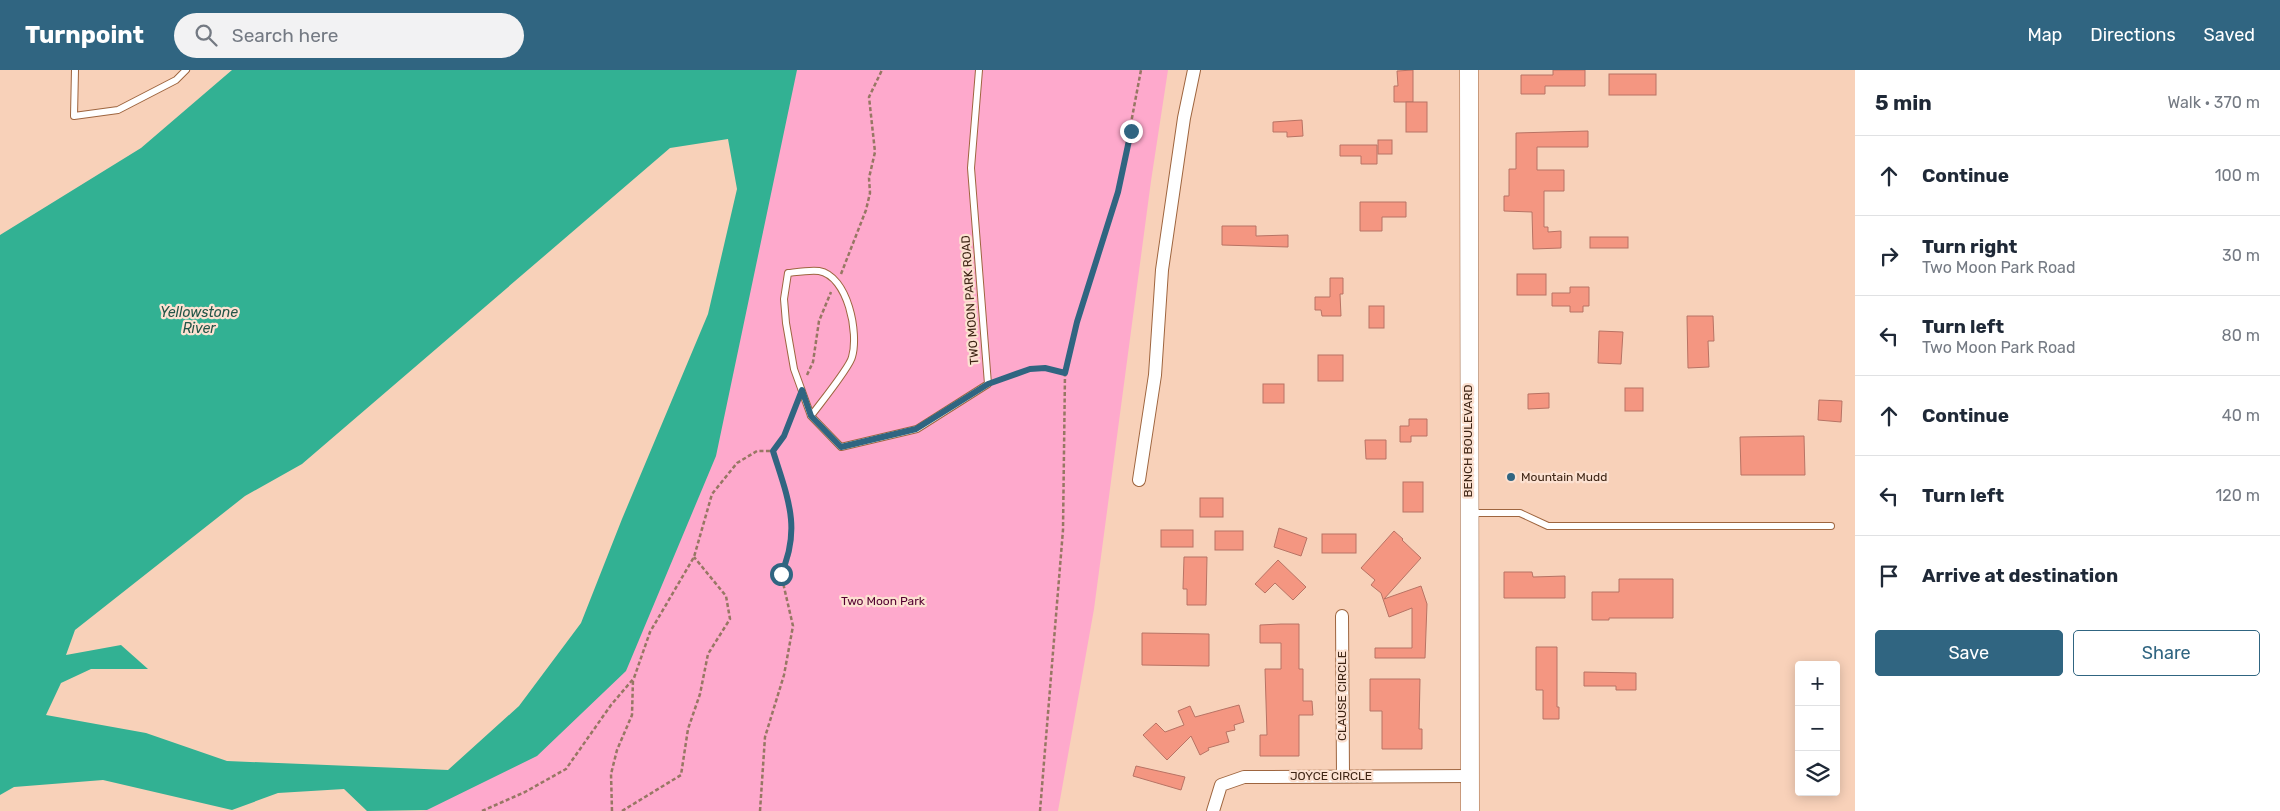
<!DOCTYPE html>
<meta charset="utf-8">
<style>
body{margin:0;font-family:Rubik,sans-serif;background:#f2f2f3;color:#1f2937}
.controls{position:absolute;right:15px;bottom:15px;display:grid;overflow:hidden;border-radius:5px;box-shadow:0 2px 12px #0003}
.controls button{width:45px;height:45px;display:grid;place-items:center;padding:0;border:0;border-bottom:1px solid #e0e1e3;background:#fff;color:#1f2937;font:25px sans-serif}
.stop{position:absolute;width:15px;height:15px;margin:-11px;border:4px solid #306581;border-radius:50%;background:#fff}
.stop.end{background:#306581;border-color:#fff;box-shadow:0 1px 5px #0008}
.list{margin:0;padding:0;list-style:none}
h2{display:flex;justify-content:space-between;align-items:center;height:65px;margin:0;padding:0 20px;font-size:21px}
h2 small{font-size:16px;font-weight:400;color:#747a83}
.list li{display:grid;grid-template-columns:32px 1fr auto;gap:15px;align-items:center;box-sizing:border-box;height:80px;padding:0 20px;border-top:1px solid #e0e1e3}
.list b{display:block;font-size:19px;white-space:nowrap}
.list p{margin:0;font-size:16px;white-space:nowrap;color:#747a83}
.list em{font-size:16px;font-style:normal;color:#747a83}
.actions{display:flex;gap:10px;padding:15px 20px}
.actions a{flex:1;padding:11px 0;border:1px solid #306581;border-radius:5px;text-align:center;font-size:18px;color:#306581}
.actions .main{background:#306581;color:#fff}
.icon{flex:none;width:28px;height:28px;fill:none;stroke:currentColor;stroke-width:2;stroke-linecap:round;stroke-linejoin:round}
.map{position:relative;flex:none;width:1855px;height:741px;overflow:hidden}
header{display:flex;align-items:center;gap:30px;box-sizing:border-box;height:70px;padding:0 25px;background:#306581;color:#fff}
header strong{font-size:24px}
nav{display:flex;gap:28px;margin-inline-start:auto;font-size:18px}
.search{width:350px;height:45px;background:#f2f2f3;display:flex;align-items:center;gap:12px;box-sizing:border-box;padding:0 18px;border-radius:28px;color:#747a83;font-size:19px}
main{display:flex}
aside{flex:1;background:#fff}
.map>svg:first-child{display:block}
</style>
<header>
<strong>Turnpoint</strong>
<div class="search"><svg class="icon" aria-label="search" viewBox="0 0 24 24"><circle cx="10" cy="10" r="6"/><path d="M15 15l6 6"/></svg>Search here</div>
<nav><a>Map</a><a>Directions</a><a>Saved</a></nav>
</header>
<main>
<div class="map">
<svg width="1855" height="741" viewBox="0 0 1855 741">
<rect width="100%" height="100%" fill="#f8d1b9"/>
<path fill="#fea9cc" d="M797,0H1168L1151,111L1094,539L1058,741H421L427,740L626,601Z"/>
<path fill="#32b193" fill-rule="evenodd" d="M232,0H797L716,386L626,601L537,686L427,740L367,741L344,719L278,723L232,740L103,710L14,717L0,725V165L141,78ZM728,69L737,119L708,244L622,449L581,553L519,636L448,700L227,691L146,663L46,645L61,613L91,599H148L121,575L66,585L75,560L245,426L302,394L670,78Z"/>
<g fill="#f49681" stroke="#b87364">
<path d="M1413,0V32H1394V16H1398L1397,1Z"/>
<path d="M1553,0H1585V16H1545V24H1521V5H1553Z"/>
<rect x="1609" y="4" width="47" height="21"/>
<rect x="1406" y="32" width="21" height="30"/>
<path d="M1302,50L1303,66L1287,67V62H1273V52Z"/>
<path d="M1588,61V77H1537V100H1564V121H1544V157H1548V162L1561,161V178L1533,179L1532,142L1504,141V126H1509V99H1516V63Z"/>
<rect x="1378" y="70" width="14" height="14"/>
<path d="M1340,75H1377V94H1361V86H1340Z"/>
<path d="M1360,132H1406V147H1382V161H1360Z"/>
<path d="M1222,156H1256V166L1288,165V177L1222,175Z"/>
<rect x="1590" y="167" width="38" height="11"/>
<rect x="1517" y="204" width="29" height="21"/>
<path d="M1330,208H1343V224H1340L1341,246H1322L1321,240H1315V227H1330Z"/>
<path d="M1570,217H1589V236H1583V242H1570V236H1552V223H1570Z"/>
<rect x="1369" y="236" width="15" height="22"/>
<path d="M1687,246H1713L1714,271H1708L1709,297L1688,298Z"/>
<path d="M1599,261L1623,262L1621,294L1598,293Z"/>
<rect x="1318" y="285" width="25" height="26"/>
<rect x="1263" y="314" width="21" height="19"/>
<rect x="1625" y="318" width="18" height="23"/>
<path d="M1549,323V338L1528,339V324Z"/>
<path d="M1819,330L1842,331L1841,352L1818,350Z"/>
<path d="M1409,349H1427V366H1411V372H1400V356H1409Z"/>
<path d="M1804,366L1805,405H1741L1740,367Z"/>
<path d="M1365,370H1386V389H1366Z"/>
<rect x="1403" y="412" width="20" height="30"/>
<rect x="1200" y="428" width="23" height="19"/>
<path d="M1279,458L1307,468L1301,486L1274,477Z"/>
<rect x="1161" y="460" width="32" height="17"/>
<rect x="1215" y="461" width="28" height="19"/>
<path d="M1394,461L1403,469L1402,470L1421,488L1384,529L1421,516L1427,534L1425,588H1375V578H1412V538L1389,547L1381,523L1371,515L1375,510L1361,498Z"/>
<rect x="1322" y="464" width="34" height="19"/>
<path d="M1184,487H1207L1206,535H1187V519H1183Z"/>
<path d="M1278,490L1306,517L1293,530L1275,513L1265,523L1255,514Z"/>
<path d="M1504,502H1532L1533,507L1565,506V528H1504Z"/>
<path d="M1619,509H1673V548H1609V550H1592V522H1619Z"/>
<path d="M1281,554H1299V599H1303V631H1312L1313,645H1299V686H1260V665H1267L1265,599H1281V573H1260V555Z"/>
<path d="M1142,563L1209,564V596L1142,595Z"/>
<path d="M1536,577H1557V637H1559V649H1543V620H1536Z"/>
<path d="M1584,602L1636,603V620H1616V616H1584Z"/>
<path d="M1370,609H1420L1419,659H1422V679H1382V641H1370Z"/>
<path d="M1239,635L1244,652L1234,655L1235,660L1226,662L1229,672L1208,678L1209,680L1200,685L1191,666L1167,690L1143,665L1156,653L1165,662L1184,655L1178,641L1190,636L1195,647Z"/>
<path d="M1136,696L1185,707L1181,720L1133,706Z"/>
</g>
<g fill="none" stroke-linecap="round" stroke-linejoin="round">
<g stroke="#9e653f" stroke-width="8">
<g id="lane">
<path d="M75,0L74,46L118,40L176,10L186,0"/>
<path d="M811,346C819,335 850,297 852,287C859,263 848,206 819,201C809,200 797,202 788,203L784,229L786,253L794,299L811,346L841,377L917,359L988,314L971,98L979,0"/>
<path d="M1470,443H1520L1548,456H1831"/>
</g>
</g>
<g stroke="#9e653f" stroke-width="14">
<g id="street">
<path d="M1139,410L1155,305L1162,200L1184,48L1194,0"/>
<path d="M1342,546L1343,706"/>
<path d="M1213,741L1221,715L1244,707L1470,706"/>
</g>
</g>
<g stroke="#9e653f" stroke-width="19">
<path id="secondary" d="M1469,0L1470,741"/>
</g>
<g stroke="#977763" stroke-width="2.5" stroke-dasharray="4 2.5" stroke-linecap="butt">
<path d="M841,204L866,140L870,123L869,108L875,82L869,27L882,0"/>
<path d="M807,305L813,292L819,251L831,222"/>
<path d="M997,311C1028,301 1031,293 1065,303"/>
<path d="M773,381L784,366L796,333"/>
<path d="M482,741L525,722L566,699L611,635L634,608L650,562L694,487L712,424L737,393L757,381H773"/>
<path d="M612,741L611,704L617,680L632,645L633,609"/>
<path d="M622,741L681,705L688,659L700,624L708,584L730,549L726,526L694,487"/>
<path d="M760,741L765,667L784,605L793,556L781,504L789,486L792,453L788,426L773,381"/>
<path d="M1040,741L1063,460L1065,303L1077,252L1118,122L1141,0"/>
</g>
<use href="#lane" stroke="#fff" stroke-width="6"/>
<use href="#street" stroke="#fff" stroke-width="12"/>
<use href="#secondary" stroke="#fff" stroke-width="18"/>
</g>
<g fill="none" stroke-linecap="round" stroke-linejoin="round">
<path stroke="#306581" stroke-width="6" d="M781,504C802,458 787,426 773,381L784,366L802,320L811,346L841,377L916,359L988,314L1030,299L1045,298L1065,303L1077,252L1118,122L1131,61"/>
</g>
<circle fill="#306581" stroke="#fce1d1" stroke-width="2" cx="1511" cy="407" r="5"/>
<g text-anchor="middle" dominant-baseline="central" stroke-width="4.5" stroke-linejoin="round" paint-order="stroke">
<g font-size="12" fill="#3e2515" stroke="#fce1d1">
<text transform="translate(970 230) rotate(-94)">TWO MOON PARK ROAD</text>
<text transform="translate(1468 371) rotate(-90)">BENCH BOULEVARD</text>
<text transform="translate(1342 626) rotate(-90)">CLAUSE CIRCLE</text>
<text x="1331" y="706">JOYCE CIRCLE</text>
</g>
<g font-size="12" fill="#3e2515" stroke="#fce1d1" text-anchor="start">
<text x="1521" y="407">Mountain Mudd</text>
</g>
<g font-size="12" fill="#530130" stroke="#fce1d1">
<text x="883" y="531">Two Moon Park</text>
</g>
<g font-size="14" font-style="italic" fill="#235548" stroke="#fce1d1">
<text x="199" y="242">Yellowstone<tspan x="199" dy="16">River</tspan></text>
</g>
</g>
</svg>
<div class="controls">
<button>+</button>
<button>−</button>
<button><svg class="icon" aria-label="layers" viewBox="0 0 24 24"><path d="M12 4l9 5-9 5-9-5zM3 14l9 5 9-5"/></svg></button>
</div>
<div class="stop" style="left:781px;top:504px"></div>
<div class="stop end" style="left:1131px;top:61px"></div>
</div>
<aside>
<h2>5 min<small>Walk · 370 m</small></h2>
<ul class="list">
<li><svg class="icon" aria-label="ahead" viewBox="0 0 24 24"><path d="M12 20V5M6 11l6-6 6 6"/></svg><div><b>Continue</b></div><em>100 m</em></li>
<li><svg class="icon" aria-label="right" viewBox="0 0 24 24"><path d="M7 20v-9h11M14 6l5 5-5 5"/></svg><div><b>Turn right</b><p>Two Moon Park Road</p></div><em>30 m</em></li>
<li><svg class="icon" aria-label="left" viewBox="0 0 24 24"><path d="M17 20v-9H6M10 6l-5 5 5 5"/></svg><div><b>Turn left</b><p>Two Moon Park Road</p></div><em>80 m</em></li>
<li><svg class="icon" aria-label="ahead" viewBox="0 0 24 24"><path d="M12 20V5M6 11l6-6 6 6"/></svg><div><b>Continue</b></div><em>40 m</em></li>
<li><svg class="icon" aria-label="left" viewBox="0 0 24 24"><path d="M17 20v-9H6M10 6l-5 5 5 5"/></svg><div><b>Turn left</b></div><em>120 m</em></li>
<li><svg class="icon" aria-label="arrive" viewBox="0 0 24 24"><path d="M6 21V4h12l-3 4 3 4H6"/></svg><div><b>Arrive at destination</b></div></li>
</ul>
<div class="actions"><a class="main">Save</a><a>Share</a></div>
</aside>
</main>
